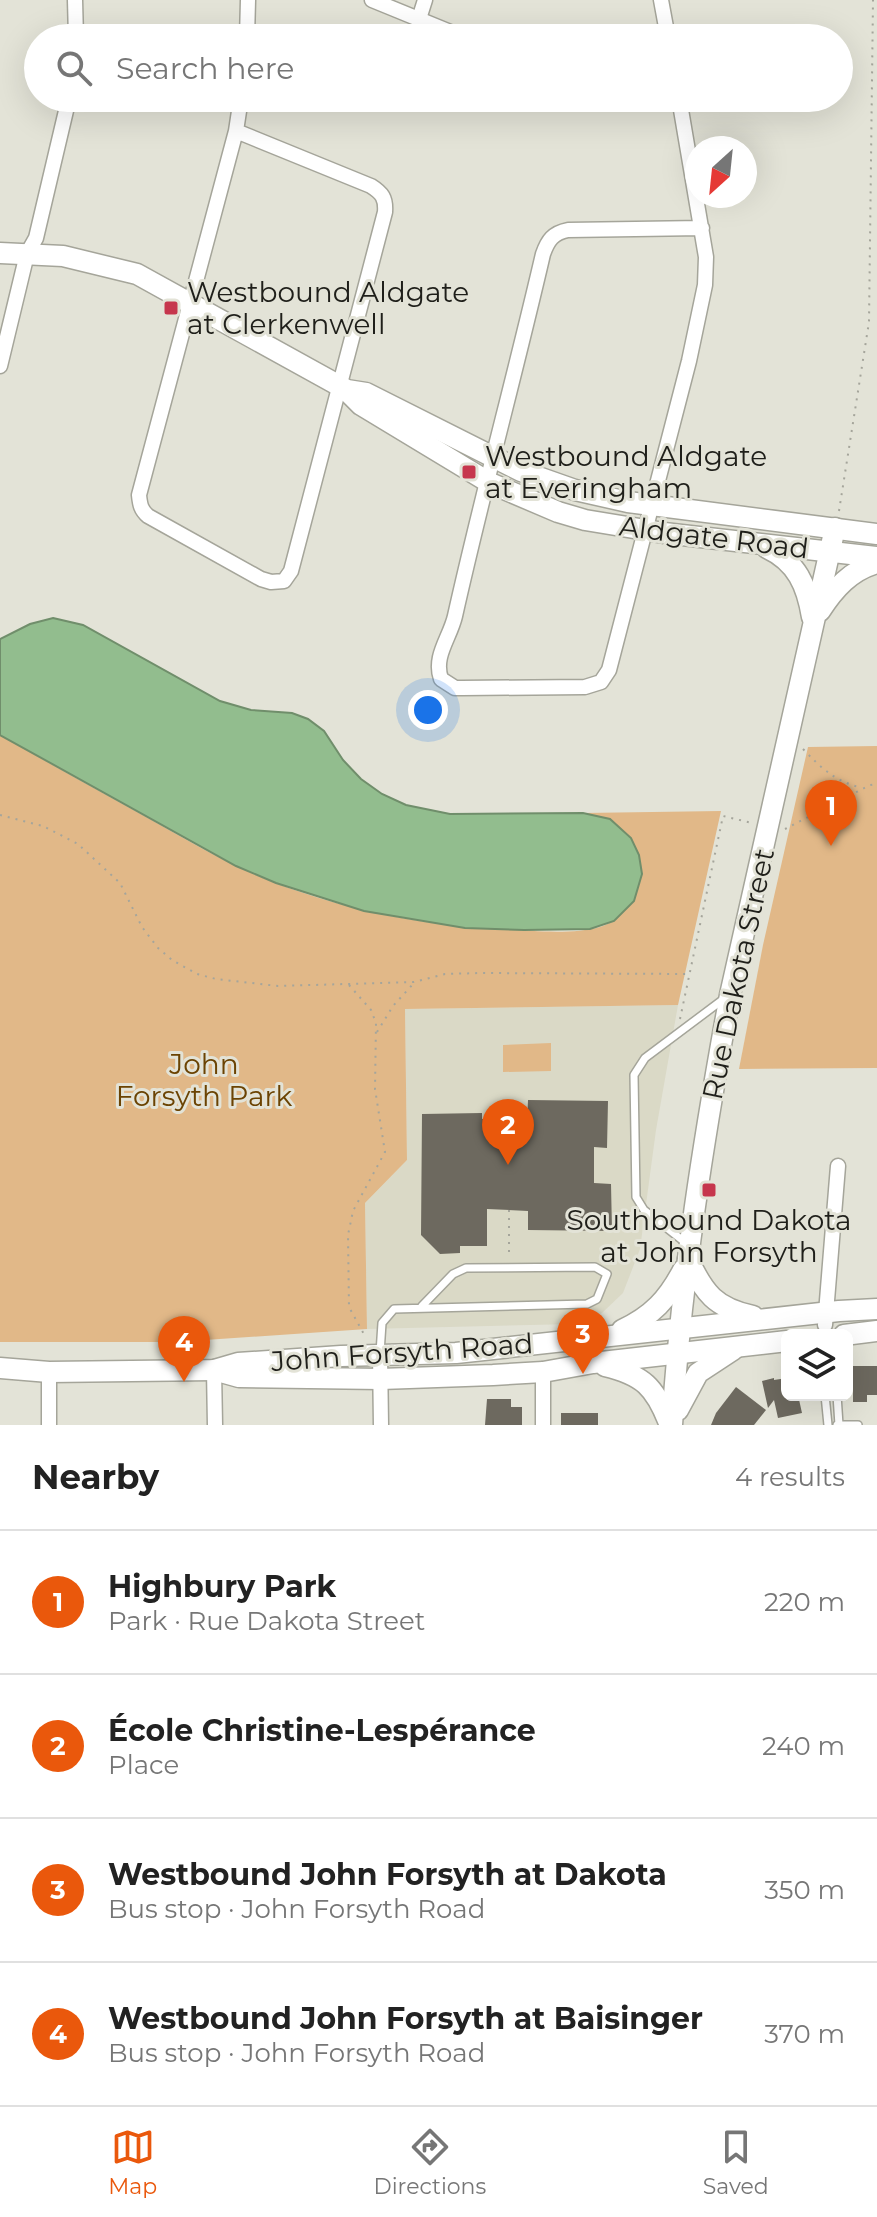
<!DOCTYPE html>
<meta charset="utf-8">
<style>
body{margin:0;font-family:Montserrat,sans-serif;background:#f2f2f2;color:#222}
.controls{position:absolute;right:24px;bottom:24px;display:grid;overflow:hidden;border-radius:12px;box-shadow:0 8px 32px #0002}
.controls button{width:72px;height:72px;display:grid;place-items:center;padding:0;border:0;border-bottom:2px solid #e0e0e0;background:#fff;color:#222;font:40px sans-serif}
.compass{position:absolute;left:685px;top:136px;width:72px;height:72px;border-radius:50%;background:#fff;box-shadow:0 8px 32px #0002;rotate:207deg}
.you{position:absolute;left:428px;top:710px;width:28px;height:28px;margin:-20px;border:6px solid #fff;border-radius:50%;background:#1a73e8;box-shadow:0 0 0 12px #1a73e833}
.badge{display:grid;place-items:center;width:52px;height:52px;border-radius:50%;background:#ea580c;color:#fff;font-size:26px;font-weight:700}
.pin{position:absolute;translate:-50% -66px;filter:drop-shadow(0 2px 4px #0008)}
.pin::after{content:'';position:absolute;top:42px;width:28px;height:24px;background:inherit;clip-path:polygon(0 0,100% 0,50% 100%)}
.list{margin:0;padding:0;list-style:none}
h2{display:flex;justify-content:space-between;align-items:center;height:104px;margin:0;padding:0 32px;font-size:34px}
h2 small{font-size:26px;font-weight:400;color:#767676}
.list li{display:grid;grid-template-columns:52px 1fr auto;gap:24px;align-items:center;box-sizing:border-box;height:144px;padding:0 32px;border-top:2px solid #e0e0e0}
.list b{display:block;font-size:30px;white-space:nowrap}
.list p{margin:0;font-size:26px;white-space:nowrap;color:#767676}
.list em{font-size:26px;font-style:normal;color:#767676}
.icon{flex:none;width:44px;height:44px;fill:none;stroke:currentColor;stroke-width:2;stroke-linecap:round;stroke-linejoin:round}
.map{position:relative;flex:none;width:877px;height:1425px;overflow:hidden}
.search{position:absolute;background:#fff;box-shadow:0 8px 32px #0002;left:24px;right:24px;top:24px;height:88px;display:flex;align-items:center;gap:20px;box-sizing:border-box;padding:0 28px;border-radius:44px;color:#767676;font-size:30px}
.sheet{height:680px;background:#fff}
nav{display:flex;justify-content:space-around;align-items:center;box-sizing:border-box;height:112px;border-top:2px solid #e0e0e0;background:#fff;font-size:22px;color:#767676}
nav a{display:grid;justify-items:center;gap:4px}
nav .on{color:#ea580c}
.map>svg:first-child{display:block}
</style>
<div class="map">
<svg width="877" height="1425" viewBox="0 0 877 1425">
<rect width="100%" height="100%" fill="#e3e3d7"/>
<path fill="#dad9c6" d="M678,1005L656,1130L640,1249L623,1293L602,1313L574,1324L367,1329L365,1203L407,1160L405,1009Z"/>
<g fill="#e1b888">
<path d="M0,735C49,763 99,791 148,818C190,842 233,867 278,884C350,911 427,926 503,929C531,931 573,935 600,927C614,923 618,915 625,903C630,894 641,881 641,871C643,842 609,815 583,813L721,811L678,1005L405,1009L407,1160L365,1203L367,1329L176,1342H0Z"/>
<path d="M877,746V1068L739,1069L763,945L808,747Z"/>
<path d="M551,1043V1071L503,1072V1045Z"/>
</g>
<path fill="#92bd8e" stroke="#708e6b" stroke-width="2" d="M53,618L83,625L220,701L251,710L292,713L308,719L324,731L343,760L361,779L382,794L406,805L450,814L583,813L610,819L631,838L639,855L642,874L634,901L614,921L590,929L524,930L465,928L364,911L276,883L236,866L0,735V639L30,624Z"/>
<g fill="#6d695f">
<path d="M528,1100L608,1101L607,1148L594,1147V1183L611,1184L612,1231L528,1230V1211L487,1209V1246H460V1253L440,1254L421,1235L422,1114L482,1113V1119L497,1118L496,1126L527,1124Z"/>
<path d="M853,1366H877V1395H867V1402H853Z"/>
<path d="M774,1378V1380L787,1378V1395H798L802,1413L778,1418L774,1400L768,1408L762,1381Z"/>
<path d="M736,1387L766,1410L754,1425H711L716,1413Z"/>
<path d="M487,1399H511V1407H522V1425H485Z"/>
<rect x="561" y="1413" width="37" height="12"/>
</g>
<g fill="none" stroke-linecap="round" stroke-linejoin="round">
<g stroke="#a5a59a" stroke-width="10">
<g id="lane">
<path d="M686,1243L644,1210L636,1197L634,1075L645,1058L725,998"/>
<path d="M380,1353L382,1323L394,1309L587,1304L597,1299L607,1274L595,1267L466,1268L453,1274L422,1306"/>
<path d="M825,1395L828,1425"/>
<path d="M837,1395L839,1425"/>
<path d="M837,1425H858"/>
</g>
</g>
<g stroke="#a5a59a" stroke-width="17">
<g id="street">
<path d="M75,0L76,38"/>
<path d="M372,0L465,38"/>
<path d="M661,0L668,38"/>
<path d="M419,19L425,0"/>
<path d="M247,38L248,0"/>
<path d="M679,98L706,257L705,285L689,361L609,670L601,682L585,687L462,688H455L441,679C433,656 450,638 455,616C482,495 515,375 543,254C548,240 553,233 568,230L702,228"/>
<path d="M236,131L371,186C382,193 386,198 385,212L291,571L284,581L271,582L261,579L148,516C141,510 140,505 139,495L236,131L241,98"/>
<path d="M0,366L27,254L36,238L69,98"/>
<path d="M825,1325L838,1166"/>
<path d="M380,1355L381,1425"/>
<path d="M214,1370L215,1425"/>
<path d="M49,1372V1425"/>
<path d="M543,1372V1425"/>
</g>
</g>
<g stroke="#a5a59a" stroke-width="23">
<g id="secondary">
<path d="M0,253L63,256L137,274L347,390L366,393L521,471L575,490L628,502L877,534"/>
<path d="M349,393L361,405L490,483L558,512L585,520L664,533L877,557"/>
<path d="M767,548C797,562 807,586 812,617"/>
<path d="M820,611C834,589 851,570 877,563"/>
<path d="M688,1259C704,1293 715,1308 753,1316"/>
<path d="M622,1330C652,1316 668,1299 683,1270"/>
<path d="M844,1335L877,1331"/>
<path d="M605,1366C643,1375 655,1387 669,1423"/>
<path d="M0,1368L49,1372L214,1370L238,1363L341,1356L456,1353L839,1311L877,1309"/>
<path d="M214,1370L239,1377L381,1379L493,1375L543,1372L593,1363L787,1341"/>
<path d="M678,1410L698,1373L733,1350"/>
<path d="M672,1425C681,1280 704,1137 730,995L835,528"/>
</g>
</g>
<g stroke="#a5a59b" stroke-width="2" stroke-dasharray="2 6" stroke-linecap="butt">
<path d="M839,511L869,322L873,0"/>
<path d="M803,749C822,769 835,781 862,788"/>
<path d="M0,815L43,826L78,844L120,883L142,927L158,948L172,960L197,974L216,979L278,986L414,982L445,974L481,973L689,974"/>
<path d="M785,829L870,785L877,784"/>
<path d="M349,985L371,1010L376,1023L375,1089L385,1152L353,1211L348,1235L349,1307L365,1336"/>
<path d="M680,1019L723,816L752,823"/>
<path d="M377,1032L393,1006L414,983"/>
<path d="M509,1210V1258"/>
</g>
<use href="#lane" stroke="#fff" stroke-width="7"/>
<use href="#street" stroke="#fff" stroke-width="14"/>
<use href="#secondary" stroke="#fff" stroke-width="20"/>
</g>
<g fill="#c6364d" stroke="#e3e3d7" stroke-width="3">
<rect x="163" y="300" width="16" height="16" rx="4"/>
<rect x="461" y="464" width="16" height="16" rx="4"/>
<rect x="701" y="1182" width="16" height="16" rx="4"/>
</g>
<g text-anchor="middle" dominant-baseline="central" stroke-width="6" stroke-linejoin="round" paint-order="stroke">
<g font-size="28" fill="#1f1f1a" stroke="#e3e3d7" text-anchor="start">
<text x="187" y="292">Westbound Aldgate<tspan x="187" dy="32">at Clerkenwell</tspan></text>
<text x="485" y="456">Westbound Aldgate<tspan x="485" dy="32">at Everingham</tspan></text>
<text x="709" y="1220" text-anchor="middle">Southbound Dakota<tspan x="709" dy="32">at John Forsyth</tspan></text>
</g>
<g font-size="28" fill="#1f1f1a" stroke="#e3e3d7">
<text transform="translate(714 537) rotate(7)">Aldgate Road</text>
<text transform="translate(738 974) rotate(-78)">Rue Dakota Street</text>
<text transform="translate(402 1352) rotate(-4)">John Forsyth Road</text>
</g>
<g font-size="28" fill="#6b4302" stroke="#e3e3d7">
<text x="204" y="1064">John<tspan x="204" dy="32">Forsyth Park</tspan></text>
</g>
</g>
</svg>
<div class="controls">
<button><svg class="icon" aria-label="layers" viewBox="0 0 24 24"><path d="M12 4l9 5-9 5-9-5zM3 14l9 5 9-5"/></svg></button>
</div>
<svg class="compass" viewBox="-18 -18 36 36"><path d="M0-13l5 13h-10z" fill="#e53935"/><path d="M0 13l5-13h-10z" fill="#767676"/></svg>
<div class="you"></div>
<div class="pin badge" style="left:831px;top:846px">1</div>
<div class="pin badge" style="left:508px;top:1165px">2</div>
<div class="pin badge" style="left:583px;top:1374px">3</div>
<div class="pin badge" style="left:184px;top:1382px">4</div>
<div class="search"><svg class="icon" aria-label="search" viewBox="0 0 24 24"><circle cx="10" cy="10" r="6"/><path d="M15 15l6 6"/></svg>Search here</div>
</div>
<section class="sheet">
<h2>Nearby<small>4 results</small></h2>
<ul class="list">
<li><span class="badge">1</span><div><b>Highbury Park</b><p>Park · Rue Dakota Street</p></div><em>220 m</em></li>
<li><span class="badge">2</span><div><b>École Christine-Lespérance</b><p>Place</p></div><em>240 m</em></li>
<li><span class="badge">3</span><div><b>Westbound John Forsyth at Dakota</b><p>Bus stop · John Forsyth Road</p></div><em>350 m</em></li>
<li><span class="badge">4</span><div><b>Westbound John Forsyth at Baisinger</b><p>Bus stop · John Forsyth Road</p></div><em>370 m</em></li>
</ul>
</section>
<nav>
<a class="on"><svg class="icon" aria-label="map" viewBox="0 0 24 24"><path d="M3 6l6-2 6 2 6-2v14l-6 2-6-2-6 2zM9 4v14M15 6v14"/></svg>Map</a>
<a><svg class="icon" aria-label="directions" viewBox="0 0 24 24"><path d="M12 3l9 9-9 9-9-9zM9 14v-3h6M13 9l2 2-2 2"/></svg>Directions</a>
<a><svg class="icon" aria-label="saved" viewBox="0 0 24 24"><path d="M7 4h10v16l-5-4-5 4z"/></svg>Saved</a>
</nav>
